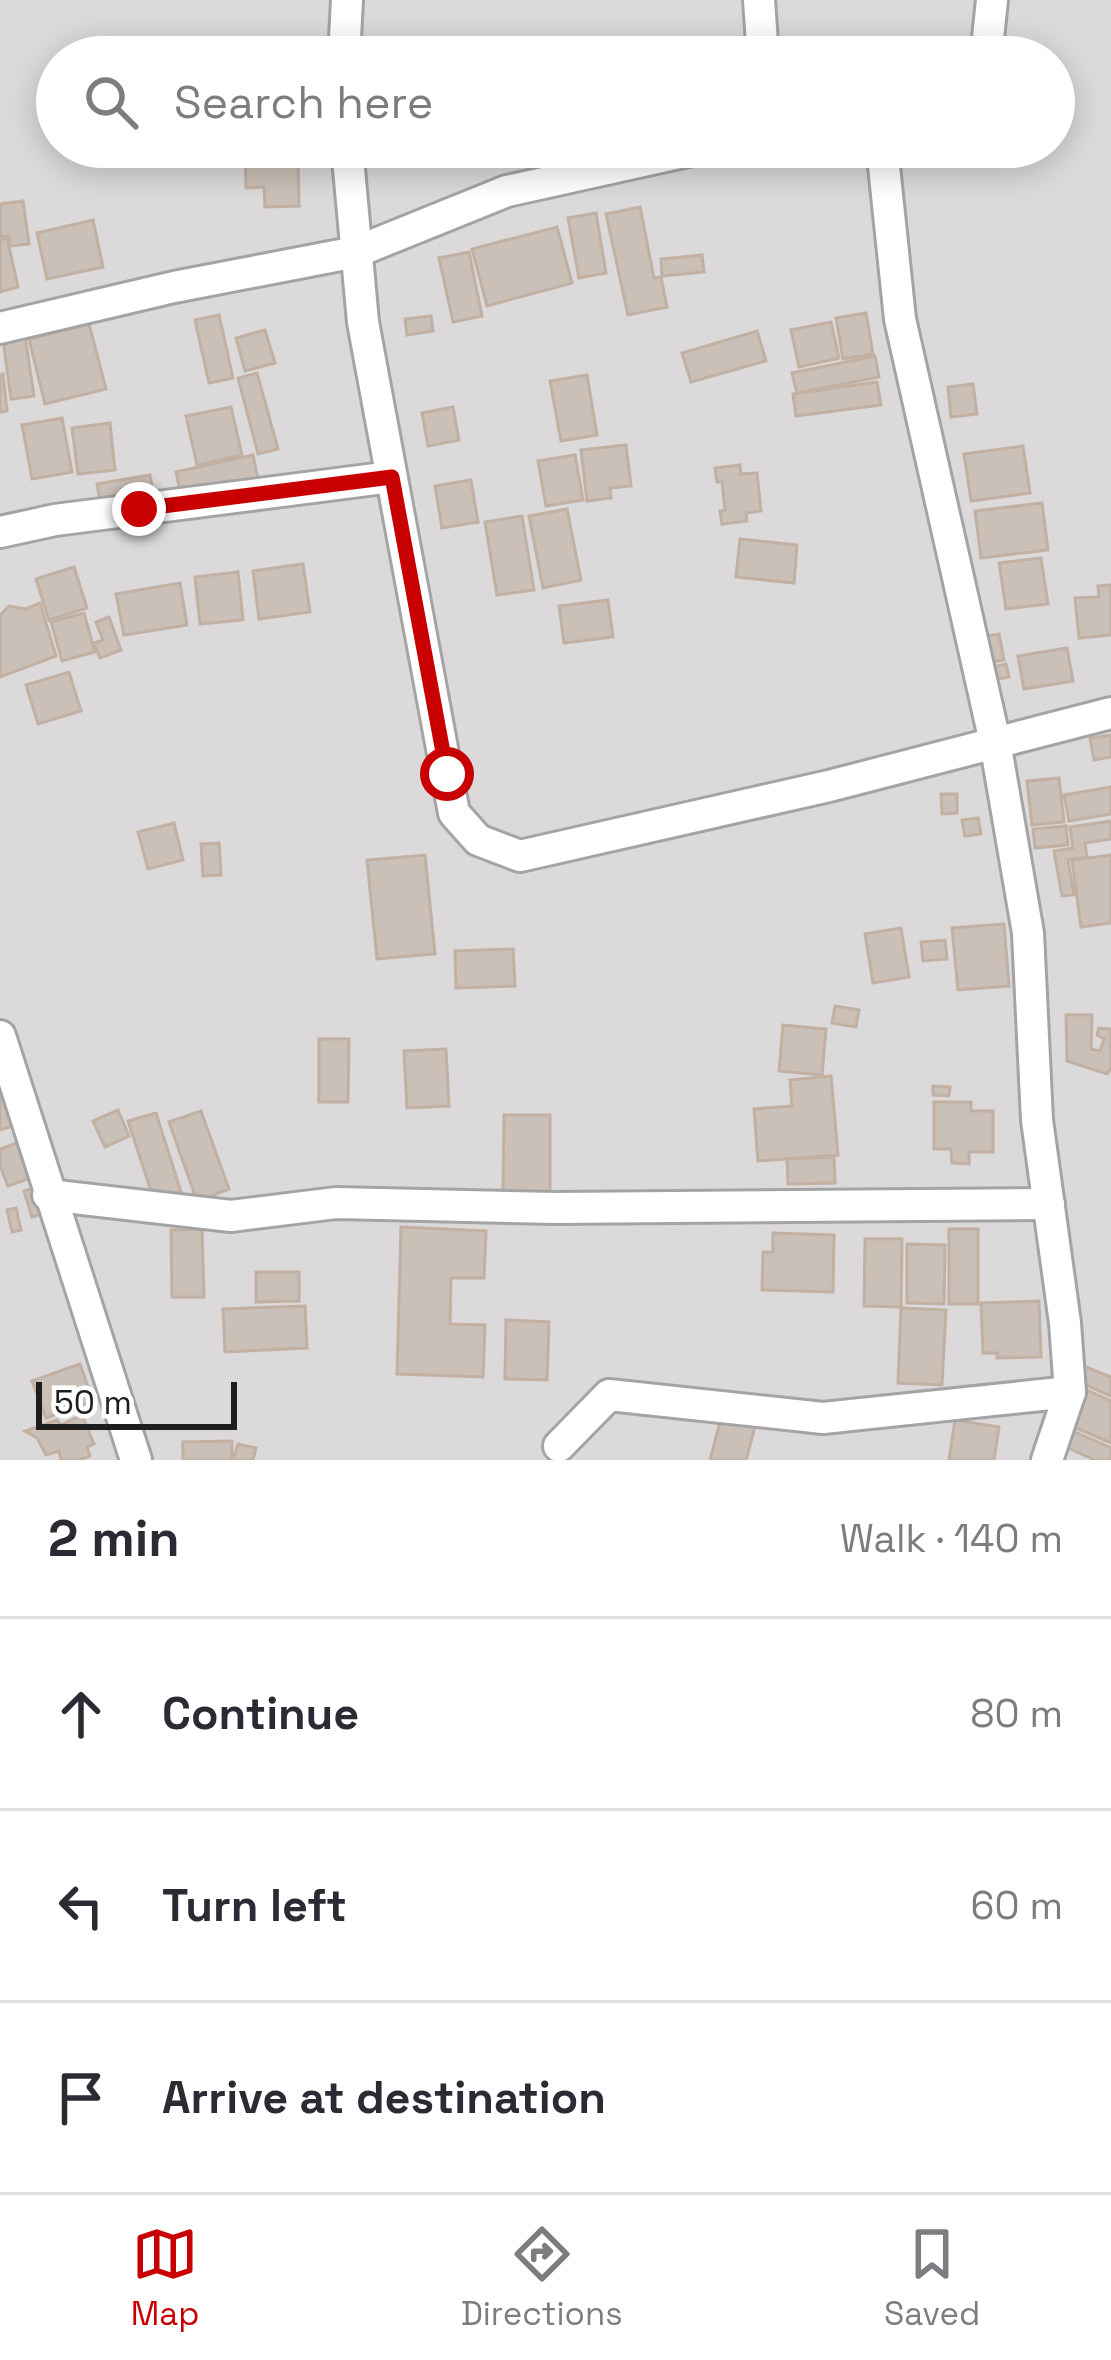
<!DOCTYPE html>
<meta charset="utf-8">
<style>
body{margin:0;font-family:"Space Grotesk",sans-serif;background:#f2f2f3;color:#2b2b33}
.scale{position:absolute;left:36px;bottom:30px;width:201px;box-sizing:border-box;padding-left:12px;border:6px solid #1d1d1d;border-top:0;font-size:33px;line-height:42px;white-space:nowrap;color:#1d1d1d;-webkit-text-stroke:9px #fff;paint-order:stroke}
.stop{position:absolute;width:36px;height:36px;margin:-27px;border:9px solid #c90002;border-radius:50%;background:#fff}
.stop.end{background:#c90002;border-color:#fff;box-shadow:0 3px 12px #0008}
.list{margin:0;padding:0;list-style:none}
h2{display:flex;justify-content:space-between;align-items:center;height:156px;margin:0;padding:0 48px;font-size:51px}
h2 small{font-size:39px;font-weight:400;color:#7c7c81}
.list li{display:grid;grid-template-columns:78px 1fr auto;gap:36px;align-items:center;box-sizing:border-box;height:192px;padding:0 48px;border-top:3px solid #e1e1e2}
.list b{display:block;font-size:45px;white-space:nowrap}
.list em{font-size:39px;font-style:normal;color:#7c7c81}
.icon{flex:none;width:66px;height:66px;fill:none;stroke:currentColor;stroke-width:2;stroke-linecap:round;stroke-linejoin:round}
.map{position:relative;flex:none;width:1111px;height:1460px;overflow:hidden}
.search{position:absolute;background:#fff;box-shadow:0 6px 30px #0003;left:36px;right:36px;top:36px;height:132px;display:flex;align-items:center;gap:30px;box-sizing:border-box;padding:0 42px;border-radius:66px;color:#7c7c81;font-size:45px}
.sheet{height:732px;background:#fff}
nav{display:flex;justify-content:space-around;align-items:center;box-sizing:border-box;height:168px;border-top:3px solid #e1e1e2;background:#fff;font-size:33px;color:#7c7c81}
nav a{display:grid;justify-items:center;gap:6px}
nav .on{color:#c90002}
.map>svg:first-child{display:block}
</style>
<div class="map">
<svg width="1111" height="1460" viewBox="0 0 1111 1460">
<rect width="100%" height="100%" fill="#efeae1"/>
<path fill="#dbd9d9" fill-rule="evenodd" d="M0,0H1111V1460H0ZM57,57H1054V147H57Z"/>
<g fill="#cbc0b7" stroke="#c2b0a2" stroke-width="3">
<path d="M177,147H211L210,162L176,160Z"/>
<path d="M245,155H298L299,206L265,207L264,187L246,188Z"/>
<path d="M23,201L29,244L10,246L9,236L0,237V204Z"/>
<path d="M640,207L654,278L661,277L667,307L628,315L606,214Z"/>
<path d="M596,213L606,273L579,278L568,218Z"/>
<path d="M93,220L103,267L47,279L37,233Z"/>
<path d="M557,227L572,283L487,306L472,249Z"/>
<path d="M7,238L18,287L0,292V240Z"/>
<path d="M469,252L482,316L453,322L439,258Z"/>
<path d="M702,255L704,272L662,276L661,259Z"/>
<path d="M866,313L873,354L843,359L836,318Z"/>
<path d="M219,315L233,378L209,383L195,320Z"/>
<path d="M431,316L433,331L407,335L405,319Z"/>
<path d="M831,322L839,358L799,367L791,330Z"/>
<path d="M89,324L106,389L45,404L29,339Z"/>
<path d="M24,329L34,396L11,399L2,332Z"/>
<path d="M265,330L275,363L245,371L236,338Z"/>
<path d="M757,331L766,361L691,382L682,353Z"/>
<path d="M875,356L879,377L797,393L792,373Z"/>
<path d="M257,373L278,449L258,454L238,378Z"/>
<path d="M3,374L7,411L0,412V375Z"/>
<path d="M587,375L597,435L561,441L550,381Z"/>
<path d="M877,382L881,405L796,416L793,394Z"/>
<path d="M973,384L977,414L951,417L948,387Z"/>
<path d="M231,407L242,455L197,465L186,416Z"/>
<path d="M453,407L459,440L428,446L422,413Z"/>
<path d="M62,418L72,472L32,479L22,425Z"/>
<path d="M110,423L115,470L78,474L72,428Z"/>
<path d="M626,445L631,486L610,488L611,498L587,501L581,450Z"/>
<path d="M1023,446L1030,493L971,501L964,454Z"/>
<path d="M253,455L261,494L184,510L176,472Z"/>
<path d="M575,455L583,500L546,506L538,461Z"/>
<path d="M740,465L741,474L757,473L761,511L746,513L747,521L722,524L720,511L725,510L722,482H717L715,468Z"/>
<path d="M150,475L155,504L102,513L97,484Z"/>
<path d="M471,480L478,522L442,528L435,486Z"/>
<path d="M1042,503L1048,550L981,558L975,511Z"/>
<path d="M567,509L581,580L543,588L529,516Z"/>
<path d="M522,516L534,590L497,595L485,522Z"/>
<path d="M740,539L797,545L794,583L736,577Z"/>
<path d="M1041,558L1048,604L1006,609L999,563Z"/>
<path d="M303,564L310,612L259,619L253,571Z"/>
<path d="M74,567L87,608L49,620L36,579Z"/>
<path d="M238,572L243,620L200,624L195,577Z"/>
<path d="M180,583L187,625L124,635L116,594Z"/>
<path d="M1111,585V635L1079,638L1075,598L1099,597L1098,586Z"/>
<path d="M608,600L613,637L564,643L559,606Z"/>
<path d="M40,603L56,656L0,677V615L9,606L26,609Z"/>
<path d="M84,613L95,652L62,661L51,622Z"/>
<path d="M109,617L121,650L100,658L94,643L103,640L96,622Z"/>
<path d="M999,634L1004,660L987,663L982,637Z"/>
<path d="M1067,648L1073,681L1024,689L1018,656Z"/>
<path d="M1006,664L1009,677L991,680L989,668Z"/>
<path d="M69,672L81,711L38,724L26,685Z"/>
<path d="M1111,735V757L1094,760L1090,738Z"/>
<path d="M1059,778L1064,822L1032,825L1027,781Z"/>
<path d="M1111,787V814L1069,821L1064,795Z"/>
<path d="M941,794H957V813L942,814Z"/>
<path d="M978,818L981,834L965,836L962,820Z"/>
<path d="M1111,821V839L1085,843L1087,857L1068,860L1074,895L1062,896L1054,851L1073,848L1070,827Z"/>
<path d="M174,823L183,860L148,869L138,832Z"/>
<path d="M1066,826L1068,845L1035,848L1033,829Z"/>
<path d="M219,843L221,875L203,876L201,844Z"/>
<path d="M425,855L435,954L377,959L367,860Z"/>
<path d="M1111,855V923L1081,927L1072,860Z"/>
<path d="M1004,924L1009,986L958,990L952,928Z"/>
<path d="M901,928L909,977L873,983L865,934Z"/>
<path d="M945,940L947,959L923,961L921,942Z"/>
<path d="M513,949L515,986L456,988L455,951Z"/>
<path d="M835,1006L859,1010L856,1027L832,1023Z"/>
<path d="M1066,1015H1092L1091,1049L1100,1051L1104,1039L1097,1035L1099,1028L1111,1029V1068L1107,1074L1067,1061Z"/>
<path d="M783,1025L826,1029L822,1075L779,1071Z"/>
<path d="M319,1039H349L348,1102H319Z"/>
<path d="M446,1049L449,1106L407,1108L404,1051Z"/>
<path d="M0,1057L20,1124L0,1130Z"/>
<path d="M831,1076L838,1155L758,1161L754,1109L792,1106L790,1080Z"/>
<path d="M933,1086L950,1087L949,1096L933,1095Z"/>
<path d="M934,1102H971V1111H993V1152H969V1164L952,1163L951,1149H934Z"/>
<path d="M118,1110L129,1136L105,1147L93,1121Z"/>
<path d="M201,1111L229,1189L197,1201L169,1122Z"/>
<path d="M156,1113L181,1192L154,1200L128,1121Z"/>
<path d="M504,1115H550V1192H503Z"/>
<path d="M25,1140L36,1176L8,1186L0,1166V1149Z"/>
<path d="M834,1157L835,1183L788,1184L787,1159Z"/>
<path d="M40,1186L48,1212L32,1217L24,1191Z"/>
<path d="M16,1208L21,1230L12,1232L7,1210Z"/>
<path d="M401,1227L486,1231L484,1278H451L450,1324L485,1325L483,1377L397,1374Z"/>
<path d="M202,1229L204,1297H172L171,1230Z"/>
<rect x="949" y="1229" width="29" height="75"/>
<path d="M773,1233L834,1235L833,1292L762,1290L763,1252H773Z"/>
<path d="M865,1239H902L901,1307L864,1306Z"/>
<path d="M907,1244L945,1245L944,1304L907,1303Z"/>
<path d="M256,1272H299V1301L256,1302Z"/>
<path d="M1039,1301L1041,1357L997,1358V1353H983L981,1303Z"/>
<path d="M305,1306L307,1348L225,1352L223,1309Z"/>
<path d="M901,1308L946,1310L942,1385L898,1383Z"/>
<path d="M506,1320L549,1322L547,1380L505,1379Z"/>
<path d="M80,1364L93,1401L46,1418L32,1381Z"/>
<path d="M1081,1365L1111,1377V1396L1074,1380Z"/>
<path d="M1082,1388L1111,1401V1443L1067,1424Z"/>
<path d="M723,1410L757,1419L746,1460H710Z"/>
<path d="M82,1415L94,1444L87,1447L90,1456L80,1460H61L59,1451L46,1455L37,1438L25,1431L57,1420L61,1425Z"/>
<path d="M955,1420L999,1427L994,1460H949Z"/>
<path d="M1066,1428L1111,1448V1460H1095L1059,1444Z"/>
<path d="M232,1441V1460H183V1442Z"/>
<path d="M238,1444L256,1448L253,1460H233Z"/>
</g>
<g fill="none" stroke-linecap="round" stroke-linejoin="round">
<g stroke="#a4a4a4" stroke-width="36">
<g id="minor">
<path d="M759,0L763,57"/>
<path d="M344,57L347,0"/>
<path d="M986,57L992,0"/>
<path d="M347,147L363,322L454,813L478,840L520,856L829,786L1111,713"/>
<path d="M882,147L900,319L995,742L1028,933L1037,1120L1065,1323L1070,1392L1047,1460"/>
<path d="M0,328L174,287L356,252L507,191L706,147"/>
<path d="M0,532L55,520L391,477"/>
<path d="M0,1036L136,1460"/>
<path d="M48,1195L231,1216L336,1203L556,1208L1049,1204"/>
<path d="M559,1446L609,1395L823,1418L1070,1392"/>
</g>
</g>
<use href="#minor" stroke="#fff" stroke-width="30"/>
</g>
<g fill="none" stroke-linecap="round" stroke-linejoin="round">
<path stroke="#c90002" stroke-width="15" d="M139,509L392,477L447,774"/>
</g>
</svg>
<div class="scale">50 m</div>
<div class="stop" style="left:447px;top:774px"></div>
<div class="stop end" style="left:139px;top:509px"></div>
<div class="search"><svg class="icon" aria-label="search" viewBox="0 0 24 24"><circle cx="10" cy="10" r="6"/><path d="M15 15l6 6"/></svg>Search here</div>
</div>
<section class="sheet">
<h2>2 min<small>Walk · 140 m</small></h2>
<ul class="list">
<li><svg class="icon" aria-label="ahead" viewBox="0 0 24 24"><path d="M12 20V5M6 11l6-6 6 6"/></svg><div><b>Continue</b></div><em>80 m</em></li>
<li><svg class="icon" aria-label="left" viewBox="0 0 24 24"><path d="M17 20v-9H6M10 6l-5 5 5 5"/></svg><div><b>Turn left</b></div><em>60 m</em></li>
<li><svg class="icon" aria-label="arrive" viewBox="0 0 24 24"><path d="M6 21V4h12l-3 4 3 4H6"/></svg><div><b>Arrive at destination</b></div></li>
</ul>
</section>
<nav>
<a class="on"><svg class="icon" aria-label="map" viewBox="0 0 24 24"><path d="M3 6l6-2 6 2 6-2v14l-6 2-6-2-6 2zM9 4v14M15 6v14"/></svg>Map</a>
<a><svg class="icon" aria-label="directions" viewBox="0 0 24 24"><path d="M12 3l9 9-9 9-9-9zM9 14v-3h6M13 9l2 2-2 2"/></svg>Directions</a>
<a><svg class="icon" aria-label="saved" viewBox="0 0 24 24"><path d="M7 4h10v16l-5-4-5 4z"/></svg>Saved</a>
</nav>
